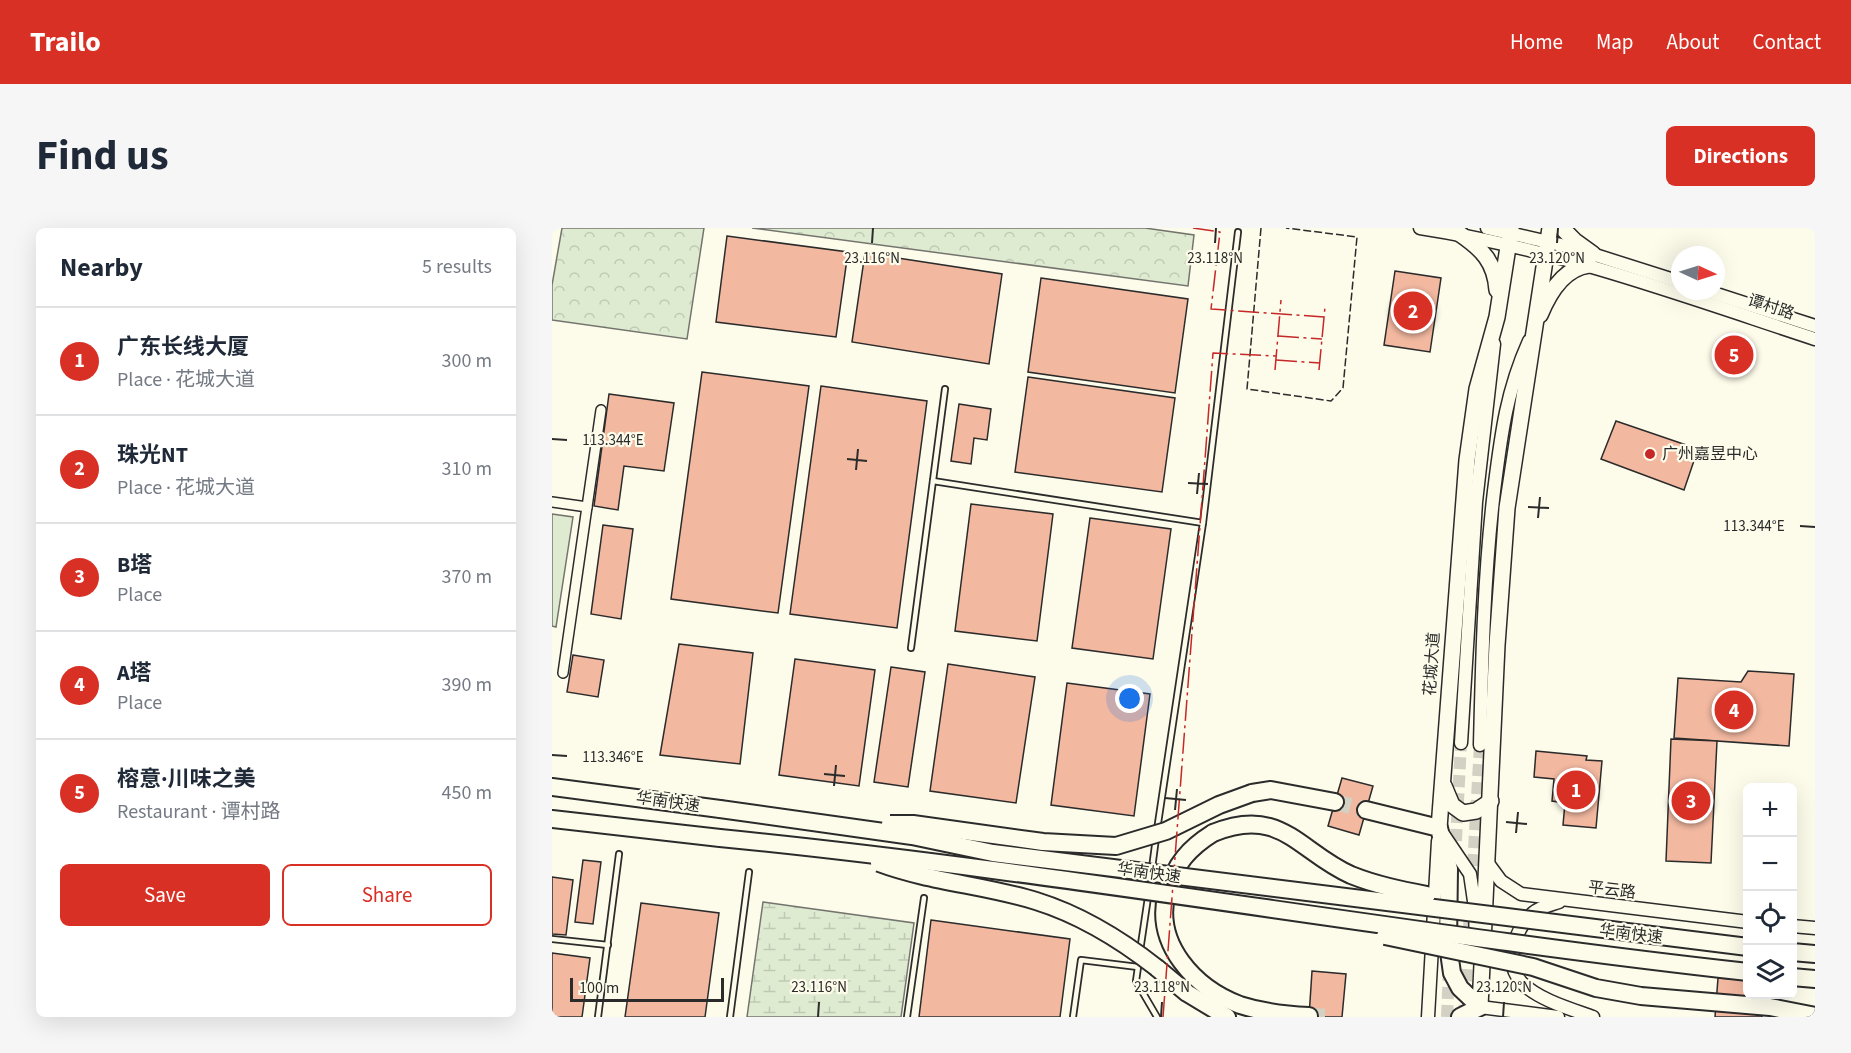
<!DOCTYPE html>
<meta charset="utf-8">
<style>
body{margin:0;font-family:"Source Sans 3","Noto Sans SC",sans-serif;background:#f6f6f7;color:#1f2937}
.controls{position:absolute;right:18px;bottom:18px;display:grid;overflow:hidden;border-radius:9px;box-shadow:0 6px 24px #0002}
.controls button{width:54px;height:54px;display:grid;place-items:center;padding:0;border:0;border-bottom:2px solid #e0e1e3;background:#fff;color:#1f2937;font:30px sans-serif}
.compass{position:absolute;left:1119px;top:18px;width:54px;height:54px;border-radius:50%;background:#fff;box-shadow:0 6px 24px #0002;rotate:94deg}
.scale{position:absolute;left:18px;bottom:15px;width:154px;box-sizing:border-box;padding-left:6px;border:3px solid #2b2b2b;border-top:0;font-size:16px;line-height:21px;white-space:nowrap;color:#2b2b2b;-webkit-text-stroke:4px #fdfbea;paint-order:stroke}
.you{position:absolute;left:578px;top:471px;width:21px;height:21px;margin:-15px;border:4px solid #fff;border-radius:50%;background:#1a73e8;box-shadow:0 0 0 9px #1a73e833}
.badge{display:grid;place-items:center;width:39px;height:39px;border-radius:50%;background:#d93025;color:#fff;font-size:20px;font-weight:700}
.pin{position:absolute;translate:-50% -50%;border:3px solid #fff;box-shadow:0 2px 6px #0006}
.list{margin:0;padding:0;list-style:none}
h2{display:flex;justify-content:space-between;align-items:center;height:78px;margin:0;padding:0 24px;font-size:26px}
h2 small{font-size:20px;font-weight:400;color:#747a83}
.list li{display:grid;grid-template-columns:39px 1fr auto;gap:18px;align-items:center;box-sizing:border-box;height:108px;padding:0 24px;border-top:2px solid #e0e1e3}
.list b{display:block;font-size:22px;white-space:nowrap}
.list p{margin:0;font-size:20px;white-space:nowrap;color:#747a83}
.list em{font-size:20px;font-style:normal;color:#747a83}
.actions{display:flex;gap:12px;padding:18px 24px}
.actions a{flex:1;padding:14px 0;border:2px solid #d93025;border-radius:9px;text-align:center;font-size:21px;color:#d93025}
.actions .main{background:#d93025;color:#fff}
.icon{flex:none;width:33px;height:33px;fill:none;stroke:currentColor;stroke-width:2;stroke-linecap:round;stroke-linejoin:round}
.map{position:relative;flex:none;width:1263px;height:789px;overflow:hidden;border-radius:9px}
header{display:flex;align-items:center;gap:36px;box-sizing:border-box;height:84px;padding:0 30px;background:#d93025;color:#fff}
header strong{font-size:28px}
nav{display:flex;gap:33px;margin-inline-start:auto;font-size:21px}
.intro{display:flex;align-items:center;justify-content:space-between;box-sizing:border-box;height:144px;padding:0 36px}
h1{margin:0;font-size:42px}
.button{padding:15px 27px;border-radius:9px;background:#d93025;color:#fff;font-size:21px;font-weight:700}
main{display:flex;gap:36px;padding:0 36px}
aside{flex:1;background:#fff;border-radius:9px;box-shadow:0 6px 24px #0002}
.map>svg:first-child{display:block}
</style>
<header>
<strong>Trailo</strong>
<nav><a>Home</a><a>Map</a><a>About</a><a>Contact</a></nav>
</header>
<div class="intro"><h1>Find us</h1><a class="button">Directions</a></div>
<main>
<aside>
<h2>Nearby<small>5 results</small></h2>
<ul class="list">
<li><span class="badge">1</span><div><b>广东长线大厦</b><p>Place · 花城大道</p></div><em>300 m</em></li>
<li><span class="badge">2</span><div><b>珠光NT</b><p>Place · 花城大道</p></div><em>310 m</em></li>
<li><span class="badge">3</span><div><b>B塔</b><p>Place</p></div><em>370 m</em></li>
<li><span class="badge">4</span><div><b>A塔</b><p>Place</p></div><em>390 m</em></li>
<li><span class="badge">5</span><div><b>榕意·川味之美</b><p>Restaurant · 谭村路</p></div><em>450 m</em></li>
</ul>
<div class="actions"><a class="main">Save</a><a>Share</a></div>
</aside>
<div class="map">
<svg width="1263" height="789" viewBox="0 0 1263 789">
<defs>
<pattern id="forest-crowns" width="20" height="18" patternUnits="userSpaceOnUse" patternTransform="scale(1.5)"><rect width="20" height="18" fill="#deebd1"/><path d="M2 6a3 3 0 1 1 6 0M12 15a3 3 0 1 1 6 0" fill="none" stroke="#bfcab4"/></pattern>
<pattern id="wetland-marsh" width="20" height="14" patternUnits="userSpaceOnUse" patternTransform="scale(1.5)"><rect width="20" height="14" fill="#deebd1"/><path d="M1 5h8M5 5V1M11 12h8M15 12V8" fill="none" stroke="#bfcab4"/></pattern>
</defs>
<rect width="100%" height="100%" fill="#fdfbea"/>
<g fill="url(#forest-crowns)" stroke="#74746e" stroke-width="1.5">
<path d="M10,0H152L135,111L0,92V57Z"/>
<path d="M200,0H593L642,7L636,58Z"/>
</g>
<path fill="url(#wetland-marsh)" stroke="#74746e" stroke-width="1.5" d="M211,674L362,695L349,789H195Z"/>
<path fill="#deebd1" stroke="#74746e" stroke-width="1.5" d="M0,286L21,289L4,399L0,398Z"/>
<g fill="#f2b8a0" stroke="#2b2b2b" stroke-width="1.5">
<path d="M175,8L296,24L284,109L164,94Z"/>
<path d="M313,25L450,46L437,136L300,114Z"/>
<path d="M843,43L889,50L878,124L832,117Z"/>
<path d="M489,50L636,71L623,165L476,144Z"/>
<path d="M150,144L257,158L226,385L119,371Z"/>
<path d="M476,149L623,170L610,264L463,244Z"/>
<path d="M269,158L375,173L345,400L238,386Z"/>
<path d="M57,166L122,175L112,243L72,238L66,282L42,278Z"/>
<path d="M407,176L439,181L435,212L422,210L419,236L399,233Z"/>
<path d="M1064,193L1146,221L1132,262L1049,231Z"/>
<path d="M419,276L501,286L485,413L403,403Z"/>
<path d="M538,290L619,301L601,431L520,420Z"/>
<path d="M51,297L81,301L69,391L39,386Z"/>
<path d="M127,416L201,425L188,536L108,527Z"/>
<path d="M21,427L52,432L46,469L15,464Z"/>
<path d="M243,431L323,442L307,558L227,547Z"/>
<path d="M396,436L483,449L464,575L378,563Z"/>
<path d="M339,439L373,444L356,559L322,554Z"/>
<path d="M1196,443L1242,446L1237,518L1122,510L1126,450L1189,454Z"/>
<path d="M515,455L598,466L582,588L499,577Z"/>
<path d="M1119,511L1165,513L1159,635L1114,633Z"/>
<path d="M984,523L1035,528L1034,532L1050,533L1044,600L1011,597L1013,575L1000,573L1002,551L982,549Z"/>
<path d="M790,550L821,558L807,607L776,598Z"/>
<path d="M31,632L49,634L41,696L23,694Z"/>
<path d="M0,649L21,652L14,707L0,706Z"/>
<path d="M89,675L167,685L153,789H73Z"/>
<path d="M379,692L518,711L508,789H367Z"/>
<path d="M0,725L38,730L30,789H0Z"/>
<path d="M760,743L794,746L790,789H757Z"/>
<path d="M1166,750L1196,752V766H1212L1210,789H1163Z"/>
</g>
<g fill="none" stroke-linecap="round" stroke-linejoin="round">
<g stroke="#d3d1c4" stroke-width="12" stroke-dasharray="12 6" stroke-linecap="butt">
<path d="M903,631L909,515"/>
<path d="M920,656L928,517"/>
<path d="M895,789L897,741"/>
<path d="M912,789L918,682"/>
</g>
<g stroke="#d3d1c4" stroke-width="16" stroke-dasharray="16 8" stroke-linecap="butt">
<path d="M783,574L814,582"/>
<path d="M757,788L780,789"/>
</g>
<g stroke="#2b2b2b" stroke-width="8">
<g id="service">
<path d="M381,253L651,295"/>
<path d="M359,420L393,161"/>
<path d="M605,602L651,295L686,4"/>
<path d="M600,640L604,610"/>
<path d="M0,711L56,717"/>
<path d="M588,723L599,649"/>
<path d="M587,732L584,753L605,789"/>
<path d="M46,789L67,626"/>
<path d="M178,789L197,644"/>
<path d="M355,789L372,670"/>
<path d="M521,789L529,732L586,739"/>
</g>
</g>
<g stroke="#2b2b2b" stroke-width="12">
<g id="minor">
<path d="M0,274L35,279"/>
<path d="M11,445L49,182"/>
</g>
</g>
<g stroke="#2b2b2b" stroke-width="15">
<g id="tertiary">
<path d="M868,0C1005,21 1132,68 1263,111"/>
<path d="M935,0L1018,19L1128,54"/>
<path d="M1155,63L1263,98"/>
<path d="M909,515L924,274L942,116"/>
<path d="M928,517C930,432 932,347 942,263C949,208 954,164 977,113"/>
<path d="M891,606L918,646L923,680L924,718"/>
<path d="M935,634L949,653L969,666L1196,694"/>
<path d="M1007,674C998,677 988,679 981,685C963,701 951,735 970,755C987,772 1019,781 1041,789"/>
<path d="M1240,698L1263,700"/>
<path d="M928,779L1006,789"/>
<path d="M876,789L886,613"/>
</g>
</g>
<g stroke="#2b2b2b" stroke-width="18">
<g id="primary">
<path d="M1010,0L1023,13L1041,26"/>
<path d="M908,6C930,21 943,34 945,62"/>
<path d="M988,87C997,65 1012,40 1037,37"/>
<path d="M892,558L900,577L911,585L924,583L939,573"/>
<path d="M887,600L915,232L925,161L945,89L959,0"/>
<path d="M928,779L945,417L955,280L998,0"/>
</g>
</g>
<g stroke="#2b2b2b" stroke-width="20">
<g id="motorway">
<path d="M0,559L168,581"/>
<path d="M700,565L719,562L783,574"/>
<path d="M814,582L887,600L897,641L896,717L900,745L908,760L928,779L908,789"/>
<path d="M0,591L168,610"/>
<path d="M661,605C637,620 623,636 615,664C601,716 643,760 688,777C710,784 734,787 757,788"/>
<path d="M1240,724L1263,726"/>
<path d="M605,740L635,765L675,789"/>
<path d="M1240,749L1263,751"/>
</g>
</g>
<use href="#service" stroke="#fdfbea" stroke-width="4.5"/>
<use href="#minor" stroke="#fdfbea" stroke-width="9"/>
<use href="#tertiary" stroke="#fdfbea" stroke-width="12"/>
<use href="#primary" stroke="#fdfbea" stroke-width="15"/>
<use href="#motorway" stroke="#fdfbea" stroke-width="16"/>
<g stroke="#2b2b2b" stroke-width="20" stroke-linecap="butt">
<g id="motorway-bridge">
<path d="M168,581L360,608L441,625L1196,719"/>
<path d="M338,596H361L491,614L564,618L614,603L667,577L700,565"/>
<path d="M661,605C729,577 747,624 799,647C824,657 849,662 875,667"/>
<path d="M168,610C512,644 852,706 1196,744"/>
<path d="M327,635C378,654 432,657 484,673C529,687 568,711 605,740"/>
<path d="M833,708L981,739L1044,760L1089,768L1218,779L1263,788"/>
</g>
</g>
<use href="#motorway-bridge" stroke="#fdfbea" stroke-width="16"/>
<path stroke="#2b2b2b" stroke-width="1.5" stroke-dasharray="8 3" stroke-linecap="butt" d="M709,0L695,161L779,173L791,160L805,9L734,0"/>
<g stroke="#c62828" stroke-width="1.5" stroke-dasharray="21 4.5 3 4.5" stroke-linecap="butt">
<path d="M641,0L668,4L659,81L772,89"/>
<path d="M726,108L770,111"/>
<path d="M724,132L768,135"/>
<path d="M723,142L729,72"/>
<path d="M767,142L773,79"/>
<path d="M611,789L661,125L724,128"/>
</g>
</g>
<path fill="none" stroke="#2b2b2b" stroke-width="2" d="M320,15L321,0M663,15L664,0M1005,15L1006,0M0,211L15,212M295,231L315,233M304,242L306,221M636,255L656,256M645,266L647,245M976,279L997,280M986,290L988,269M1248,298L1263,299M0,527L15,528M272,546L293,548M282,558L284,537M613,570L634,572M623,582L625,561M954,594L975,596M964,605L966,584M266,789L267,774M609,789L610,774M951,789L952,774"/>
<circle fill="#c62828" stroke="#fdfbea" stroke-width="2" cx="1098" cy="226" r="6"/>
<g text-anchor="middle" dominant-baseline="central" stroke-width="4.5" stroke-linejoin="round" paint-order="stroke">
<g font-size="16" fill="#2b2b2b" stroke="#fdfbea">
<text transform="translate(1219 79) rotate(18)">谭村路</text>
<text transform="translate(880 436) rotate(-86)">花城大道</text>
<text transform="translate(116 574) rotate(8)">华南快速</text>
<text transform="translate(597 645) rotate(8)">华南快速</text>
<text transform="translate(1060 662) rotate(7)">平云路</text>
<text transform="translate(1079 706) rotate(7)">华南快速</text>
</g>
<g font-size="16" fill="#2b2b2b" stroke="#fdfbea" text-anchor="start">
<text x="1110" y="226">广州嘉昱中心</text>
</g>
</g>
<g font-size="15" text-anchor="middle" fill="#2b2b2b" stroke="#fdfbea" stroke-width="4.5" stroke-linejoin="round" paint-order="stroke">
<text x="320" y="35">23.116°N</text>
<text x="663" y="35">23.118°N</text>
<text x="1005" y="35">23.120°N</text>
<text x="61" y="217">113.344°E</text>
<text x="1202" y="303">113.344°E</text>
<text x="61" y="534">113.346°E</text>
<text x="267" y="764">23.116°N</text>
<text x="610" y="764">23.118°N</text>
<text x="952" y="764">23.120°N</text>
</g>
</svg>
<div class="controls">
<button>+</button>
<button>−</button>
<button><svg class="icon" aria-label="locate" viewBox="0 0 24 24"><circle cx="12" cy="12" r="6"/><path d="M12 2v4M12 18v4M2 12h4M18 12h4"/></svg></button>
<button><svg class="icon" aria-label="layers" viewBox="0 0 24 24"><path d="M12 4l9 5-9 5-9-5zM3 14l9 5 9-5"/></svg></button>
</div>
<svg class="compass" viewBox="-18 -18 36 36"><path d="M0-13l5 13h-10z" fill="#e53935"/><path d="M0 13l5-13h-10z" fill="#747a83"/></svg>
<div class="scale">100 m</div>
<div class="you"></div>
<div class="pin badge" style="left:1024px;top:562px">1</div>
<div class="pin badge" style="left:861px;top:83px">2</div>
<div class="pin badge" style="left:1139px;top:573px">3</div>
<div class="pin badge" style="left:1182px;top:482px">4</div>
<div class="pin badge" style="left:1182px;top:127px">5</div>
</div>
</main>
